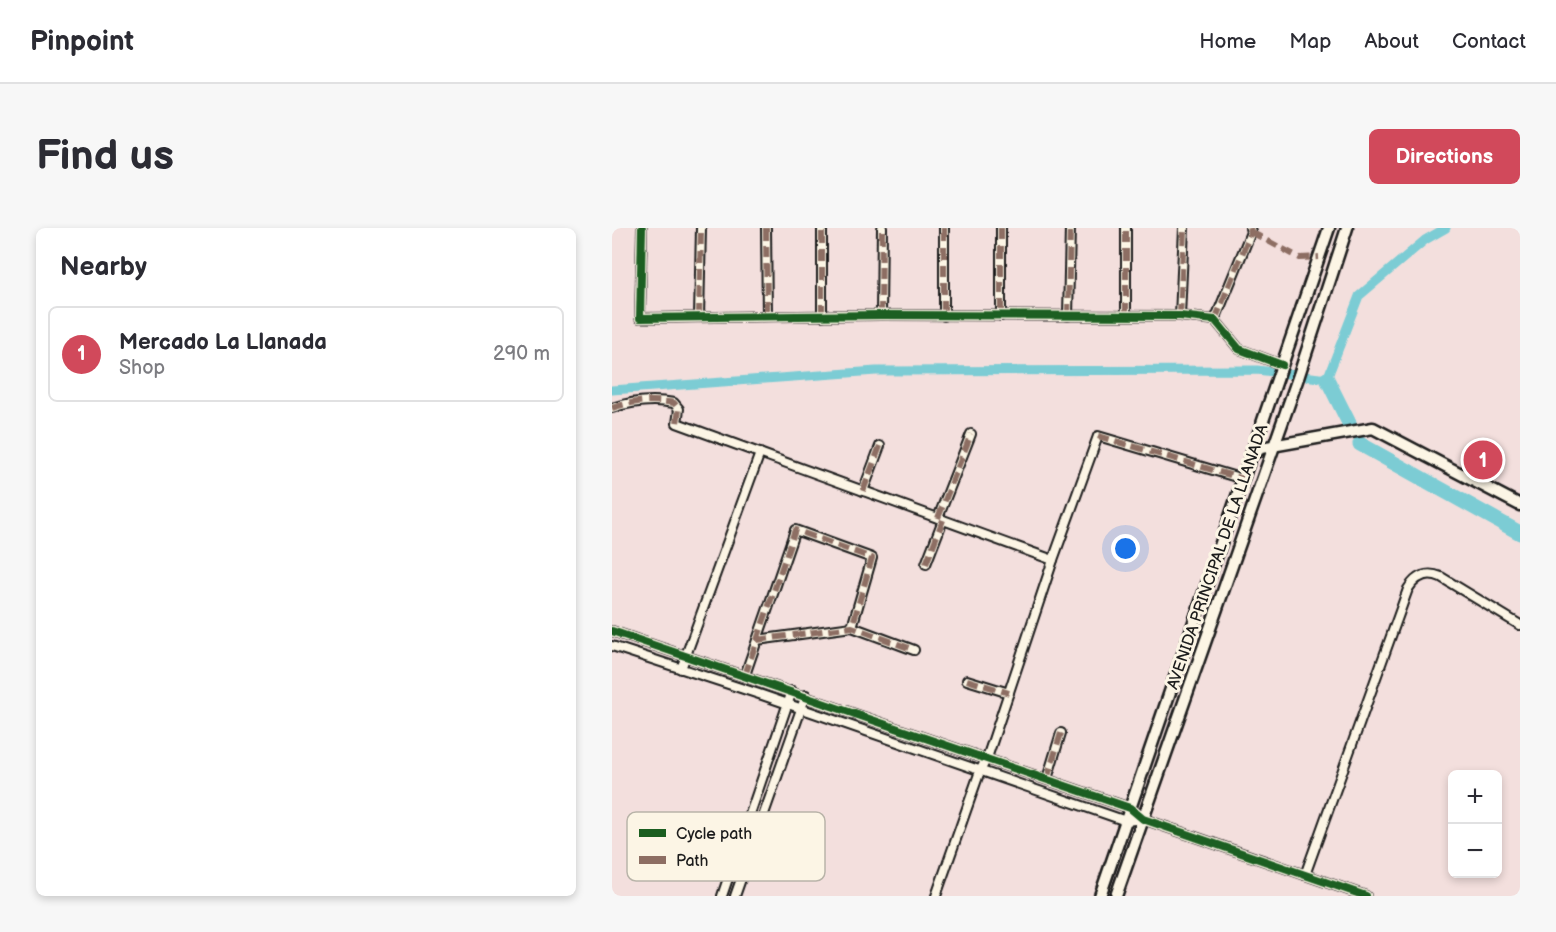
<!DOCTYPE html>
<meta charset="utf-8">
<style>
body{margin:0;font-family:"Balsamiq Sans",sans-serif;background:#f7f7f7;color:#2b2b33}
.controls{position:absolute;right:18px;bottom:18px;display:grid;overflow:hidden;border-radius:9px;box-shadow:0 3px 9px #0003}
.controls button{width:54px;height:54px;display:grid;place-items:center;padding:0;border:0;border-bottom:2px solid #e1e1e2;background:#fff;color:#2b2b33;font:30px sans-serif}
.you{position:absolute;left:514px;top:321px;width:21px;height:21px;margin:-15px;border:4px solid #fff;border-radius:50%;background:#1a73e8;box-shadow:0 0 0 9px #1a73e833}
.badge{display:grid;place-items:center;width:39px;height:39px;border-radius:50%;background:#d1495b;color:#fff;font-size:20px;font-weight:700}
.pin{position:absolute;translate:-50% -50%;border:3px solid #fff;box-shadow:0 2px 6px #0006}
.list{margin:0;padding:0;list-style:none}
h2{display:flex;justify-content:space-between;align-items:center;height:78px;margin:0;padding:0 24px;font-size:26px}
h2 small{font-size:20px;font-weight:400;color:#7c7c81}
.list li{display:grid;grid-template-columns:39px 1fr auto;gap:18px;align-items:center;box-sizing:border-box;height:96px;margin:0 12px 12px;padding:0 12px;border:2px solid #e1e1e2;border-radius:9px}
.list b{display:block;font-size:22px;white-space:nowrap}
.list p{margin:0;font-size:20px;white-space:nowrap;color:#7c7c81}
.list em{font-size:20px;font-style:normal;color:#7c7c81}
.map{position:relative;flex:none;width:908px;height:668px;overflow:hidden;border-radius:9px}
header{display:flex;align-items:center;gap:36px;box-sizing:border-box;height:84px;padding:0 30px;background:#fff;border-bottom:2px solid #e1e1e2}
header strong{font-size:28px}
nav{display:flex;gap:33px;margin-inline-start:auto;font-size:21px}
.intro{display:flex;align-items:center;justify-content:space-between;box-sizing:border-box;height:144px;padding:0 36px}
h1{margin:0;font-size:42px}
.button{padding:15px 27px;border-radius:9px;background:#d1495b;color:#fff;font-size:21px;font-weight:700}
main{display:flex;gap:36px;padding:0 36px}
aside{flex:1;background:#fff;border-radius:9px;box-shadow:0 3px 9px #0003}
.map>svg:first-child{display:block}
</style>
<header>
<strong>Pinpoint</strong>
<nav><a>Home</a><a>Map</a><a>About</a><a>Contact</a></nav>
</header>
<div class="intro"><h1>Find us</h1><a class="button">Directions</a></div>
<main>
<aside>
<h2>Nearby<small></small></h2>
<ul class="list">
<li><span class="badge">1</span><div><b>Mercado La Llanada</b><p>Shop</p></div><em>290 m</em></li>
</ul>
</aside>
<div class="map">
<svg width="908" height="668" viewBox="0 0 908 668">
<rect width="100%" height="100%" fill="#f3dfdd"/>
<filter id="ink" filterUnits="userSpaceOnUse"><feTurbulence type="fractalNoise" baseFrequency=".0167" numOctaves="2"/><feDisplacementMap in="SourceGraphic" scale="12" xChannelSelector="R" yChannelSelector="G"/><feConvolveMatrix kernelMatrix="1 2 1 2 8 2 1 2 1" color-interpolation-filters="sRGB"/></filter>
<g filter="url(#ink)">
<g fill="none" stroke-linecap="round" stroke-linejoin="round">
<path stroke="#7bccd4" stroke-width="9" d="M0,162L264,143L645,142L715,151L747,68L813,12L834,0"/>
<g stroke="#7bccd4" stroke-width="15">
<path d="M715,151L737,195"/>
<path d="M748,216L908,305"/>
</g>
<g stroke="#1c1c1c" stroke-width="12">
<g id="street">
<path d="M30,0L28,90L269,87L568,88L603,92L627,121L670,137"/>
<path d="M154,0L155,88"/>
<path d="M332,0V88"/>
<path d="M389,0V88"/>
<path d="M269,87L270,0"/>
<path d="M514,87V0"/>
<path d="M210,88V0"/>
<path d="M456,88L458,0"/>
<path d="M568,88L572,0"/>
<path d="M87,89L89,0"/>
<path d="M603,92L639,4L638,0"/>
<path d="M0,180C21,173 41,171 62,175L67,181L65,195L441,332"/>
<path d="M251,263L268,218"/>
<path d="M326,290L359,206"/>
<path d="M314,336L331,292"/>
<path d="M0,403L518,580L531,591L754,668"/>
<path d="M145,412L240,399L302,422"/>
<path d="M0,418L150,467L514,593L531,591"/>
<path d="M69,441L148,225"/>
<path d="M133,447L183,302L260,330L240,399"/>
<path d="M355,452L397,465"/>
<path d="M435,551L449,505"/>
<path d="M693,647L796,361C804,348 815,343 829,349L908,397"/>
<path d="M110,668L180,463"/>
<path d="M123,668L194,467"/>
<path d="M324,668L368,543L375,530L441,332L486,208L631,251"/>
</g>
</g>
<g stroke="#1c1c1c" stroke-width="15">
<g id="secondary">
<path d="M639,228L649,220L761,200L908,277"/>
<path d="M488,668L717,0"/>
<path d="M504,668L687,147L735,0"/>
</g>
</g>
<use href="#street" stroke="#fcf5e5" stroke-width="8"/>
<use href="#secondary" stroke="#fcf5e5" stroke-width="10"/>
<g stroke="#8d6e63" stroke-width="6" stroke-dasharray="12 6" stroke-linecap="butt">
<path d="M154,0L155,88"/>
<path d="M332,0V88"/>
<path d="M389,0V88"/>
<path d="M639,4L688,30L707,29"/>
<path d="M269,87L270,0"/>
<path d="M514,87V0"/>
<path d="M210,88V0"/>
<path d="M456,88L458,0"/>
<path d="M568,88L572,0"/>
<path d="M87,89L89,0"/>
<path d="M603,92L639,4L638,0"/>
<path d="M0,180C21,173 41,171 62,175L67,181L65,195"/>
<path d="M486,208L631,251"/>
<path d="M251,263L268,218"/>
<path d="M326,290L359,206"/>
<path d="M314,336L331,292"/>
<path d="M145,412L240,399L302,422"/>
<path d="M133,447L183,302L260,330L240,399"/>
<path d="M355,452L397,465"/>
<path d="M435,551L449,505"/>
</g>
<g stroke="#fcf5e5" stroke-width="11">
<g id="cycleway">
<path d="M30,0L28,90L269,87L568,88L603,92L627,121L670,137"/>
<path d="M0,403L518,580L531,591L754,668"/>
</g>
</g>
<use href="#cycleway" stroke="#1b5e20" stroke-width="8"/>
</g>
</g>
<g text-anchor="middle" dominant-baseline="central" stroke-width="6" stroke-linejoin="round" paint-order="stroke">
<g font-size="16" fill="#1c1c1c" stroke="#fcf5e5">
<text transform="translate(606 329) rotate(-71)">AVENIDA PRINCIPAL DE LA LLANADA</text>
</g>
</g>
<rect x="15" y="584" width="198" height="69" rx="9" fill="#fcf5e5" stroke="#b9b4a9" stroke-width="1.5"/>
<rect x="27" y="601" width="27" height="8" fill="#1b5e20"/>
<rect x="27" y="628" width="27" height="8" fill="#8d6e63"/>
<g font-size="16" fill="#1c1c1c">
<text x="64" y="611">Cycle path</text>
<text x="64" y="638">Path</text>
</g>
</svg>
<div class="controls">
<button>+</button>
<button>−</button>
</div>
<div class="you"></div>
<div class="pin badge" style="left:871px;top:232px">1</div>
</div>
</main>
